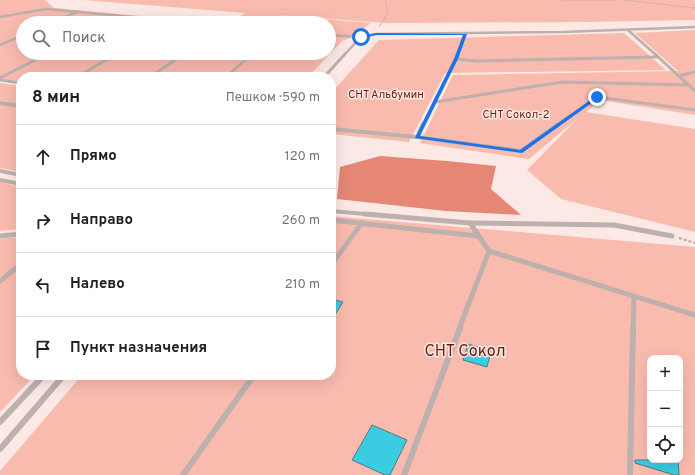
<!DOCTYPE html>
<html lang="ru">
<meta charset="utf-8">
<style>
body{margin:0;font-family:Overpass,sans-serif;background:#f2f2f2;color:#202124}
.controls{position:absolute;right:12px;bottom:12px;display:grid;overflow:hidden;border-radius:8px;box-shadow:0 4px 16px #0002}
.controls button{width:36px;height:36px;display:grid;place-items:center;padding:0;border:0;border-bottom:1px solid #e0e0e0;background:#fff;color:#202124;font:20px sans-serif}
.stop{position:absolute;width:12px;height:12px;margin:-9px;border:3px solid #1a73e8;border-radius:50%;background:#fff}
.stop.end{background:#1a73e8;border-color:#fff;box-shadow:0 1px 4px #0008}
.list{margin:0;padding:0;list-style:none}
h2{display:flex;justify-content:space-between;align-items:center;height:52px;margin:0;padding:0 16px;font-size:17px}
h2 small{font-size:13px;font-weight:400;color:#757577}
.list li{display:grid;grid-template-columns:26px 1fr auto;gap:12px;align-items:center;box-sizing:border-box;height:64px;padding:0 16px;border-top:1px solid #e0e0e0}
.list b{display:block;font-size:15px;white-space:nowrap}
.list em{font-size:13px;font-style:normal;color:#757577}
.icon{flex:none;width:22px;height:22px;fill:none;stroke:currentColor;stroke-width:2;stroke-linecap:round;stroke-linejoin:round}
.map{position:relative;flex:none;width:695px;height:475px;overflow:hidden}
.search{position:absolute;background:#fff;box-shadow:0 4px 16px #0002;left:16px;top:16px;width:320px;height:44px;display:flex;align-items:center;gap:10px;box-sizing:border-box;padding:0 14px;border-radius:22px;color:#757577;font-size:15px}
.panel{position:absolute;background:#fff;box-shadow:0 4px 16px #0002;left:16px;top:72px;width:320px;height:308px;border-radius:16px}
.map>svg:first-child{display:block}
</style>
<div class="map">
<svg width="695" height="475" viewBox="0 0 695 475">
<rect width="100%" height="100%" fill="#fce9e5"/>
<g fill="#fabbaf" fill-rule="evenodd">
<path d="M0,0H45L54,8L217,23H23V53H329V23H231L245,13L83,0H695V20L584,22L386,23L263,14L371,23L352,37L342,41L308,77H21V81L0,79Z"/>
<path d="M695,30V115L600,100L586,112L695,129V232L561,199L527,170L578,118L529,159L420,143L453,75L678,71L635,33Z"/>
<path d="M624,33L666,70L445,73L409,142L331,134V93L379,40Z"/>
<path d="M0,83L21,86V172L0,168Z"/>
<path d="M0,182L21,187V229L0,231Z"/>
<path d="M331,216L695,247V475H0V471L82,375H331ZM650,358H680V460H650Z"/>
<path d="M21,237V375H35L0,412V239Z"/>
</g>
<path fill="#e68674" d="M380,156L447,161L496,166L491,189L521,215L446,211L337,199L340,167Z"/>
<g fill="#3acce1" stroke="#5a797e">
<path d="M331,299L343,302L331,321Z"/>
<path d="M468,344L491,351L487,367L463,360Z"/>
<path d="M372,425L407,440L390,475H385L352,460Z"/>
<path d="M635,460H678L679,475H674L635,463Z"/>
</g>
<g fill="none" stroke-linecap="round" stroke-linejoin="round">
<g stroke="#b9a8a5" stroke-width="1" stroke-dasharray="1.5 1" stroke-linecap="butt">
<path d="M563,0H617"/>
<path d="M624,0L695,8"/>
<path d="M379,27L388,13L385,0"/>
</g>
<path stroke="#b9a8a5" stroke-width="2" stroke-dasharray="3 2" stroke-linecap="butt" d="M679,238L695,243"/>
<g stroke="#beb0ad" stroke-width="2.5">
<path d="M0,17L46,9L198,23"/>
<path d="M51,23L77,12"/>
<path d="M109,23L122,17"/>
<path d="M628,30L656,55"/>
<path d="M329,35L361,37L376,34L563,32L695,27"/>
<path d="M0,45L23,35"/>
<path d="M45,55L50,53"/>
<path d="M114,55L118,53"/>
<path d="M182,55L186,53"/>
<path d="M251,55L254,53"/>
<path d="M344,55L361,37"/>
<path d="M457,55L465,34"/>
</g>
<g stroke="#beb0ad" stroke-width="3">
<path d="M655,54L695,91"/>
<path d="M456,59L477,61L657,57"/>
<path d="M679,76L695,72"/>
<path d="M77,77L116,54"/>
<path d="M150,77L184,54"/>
<path d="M226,77L252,54"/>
<path d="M324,77L345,54"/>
<path d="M0,78L47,54"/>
<path d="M0,80L21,83"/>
<path d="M435,102L562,82L689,85"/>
<path d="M423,125L458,54"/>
<path d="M557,125L597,97L695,110"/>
</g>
<g stroke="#beb0ad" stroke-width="4">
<path d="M331,129L417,137L521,151L558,124"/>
<path d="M417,137L423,124"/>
<path d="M0,180L21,184"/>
<path d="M331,211L377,215"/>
</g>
<g stroke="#beb0ad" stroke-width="5">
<path d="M365,214L470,223L489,251L459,329"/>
<path d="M331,220L478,236"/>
<path d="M470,223L614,225L672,236"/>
<path d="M0,236L21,234"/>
<path d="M489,251L695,315"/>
<path d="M331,265L362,223"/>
<path d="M0,281L21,264"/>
<path d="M633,329L634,297"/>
</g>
<g stroke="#beb0ad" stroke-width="6">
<path d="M0,422L44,375"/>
<path d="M0,449L64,375"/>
<path d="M183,475L254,375"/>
<path d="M404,475L460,328"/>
<path d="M630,475L633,328"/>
</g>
<g fill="#beb0ad" fill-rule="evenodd">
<path d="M0,101L21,104V108L0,105Z"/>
<path d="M0,169L21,173V177L0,173Z"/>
</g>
</g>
<path fill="#1a73e8" d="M376,33L467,34L458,59L420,136L520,150L596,96L600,97L522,153L415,138L454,59L463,35H376L361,38L359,37Z"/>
<g text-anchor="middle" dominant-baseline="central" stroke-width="3" stroke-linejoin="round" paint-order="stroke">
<g font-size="11" fill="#6e190d" stroke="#fce9e5">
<text x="386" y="95">СНТ Альбумин</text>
<text x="516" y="115">СНТ Сокол-2</text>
</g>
<g font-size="16" fill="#6e190d" stroke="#fce9e5">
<text x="465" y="352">СНТ Сокол</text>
</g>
</g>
</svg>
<div class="controls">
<button>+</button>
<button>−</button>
<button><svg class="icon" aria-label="locate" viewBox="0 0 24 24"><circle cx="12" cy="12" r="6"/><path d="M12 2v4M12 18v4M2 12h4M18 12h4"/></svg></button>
</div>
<div class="stop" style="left:361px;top:37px"></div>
<div class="stop end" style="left:597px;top:97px"></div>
<div class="search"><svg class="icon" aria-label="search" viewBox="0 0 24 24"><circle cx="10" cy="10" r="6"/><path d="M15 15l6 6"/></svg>Поиск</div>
<section class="panel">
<h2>8 мин<small>Пешком · 590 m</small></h2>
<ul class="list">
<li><svg class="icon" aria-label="ahead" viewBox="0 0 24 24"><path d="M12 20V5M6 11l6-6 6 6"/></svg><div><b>Прямо</b></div><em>120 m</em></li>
<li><svg class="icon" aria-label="right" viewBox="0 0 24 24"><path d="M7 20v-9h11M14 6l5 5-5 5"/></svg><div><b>Направо</b></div><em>260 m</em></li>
<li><svg class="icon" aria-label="left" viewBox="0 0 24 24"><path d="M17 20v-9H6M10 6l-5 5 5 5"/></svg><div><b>Налево</b></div><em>210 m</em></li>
<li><svg class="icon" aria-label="arrive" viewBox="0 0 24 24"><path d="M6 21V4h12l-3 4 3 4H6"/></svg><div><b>Пункт назначения</b></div></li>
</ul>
</section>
</div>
